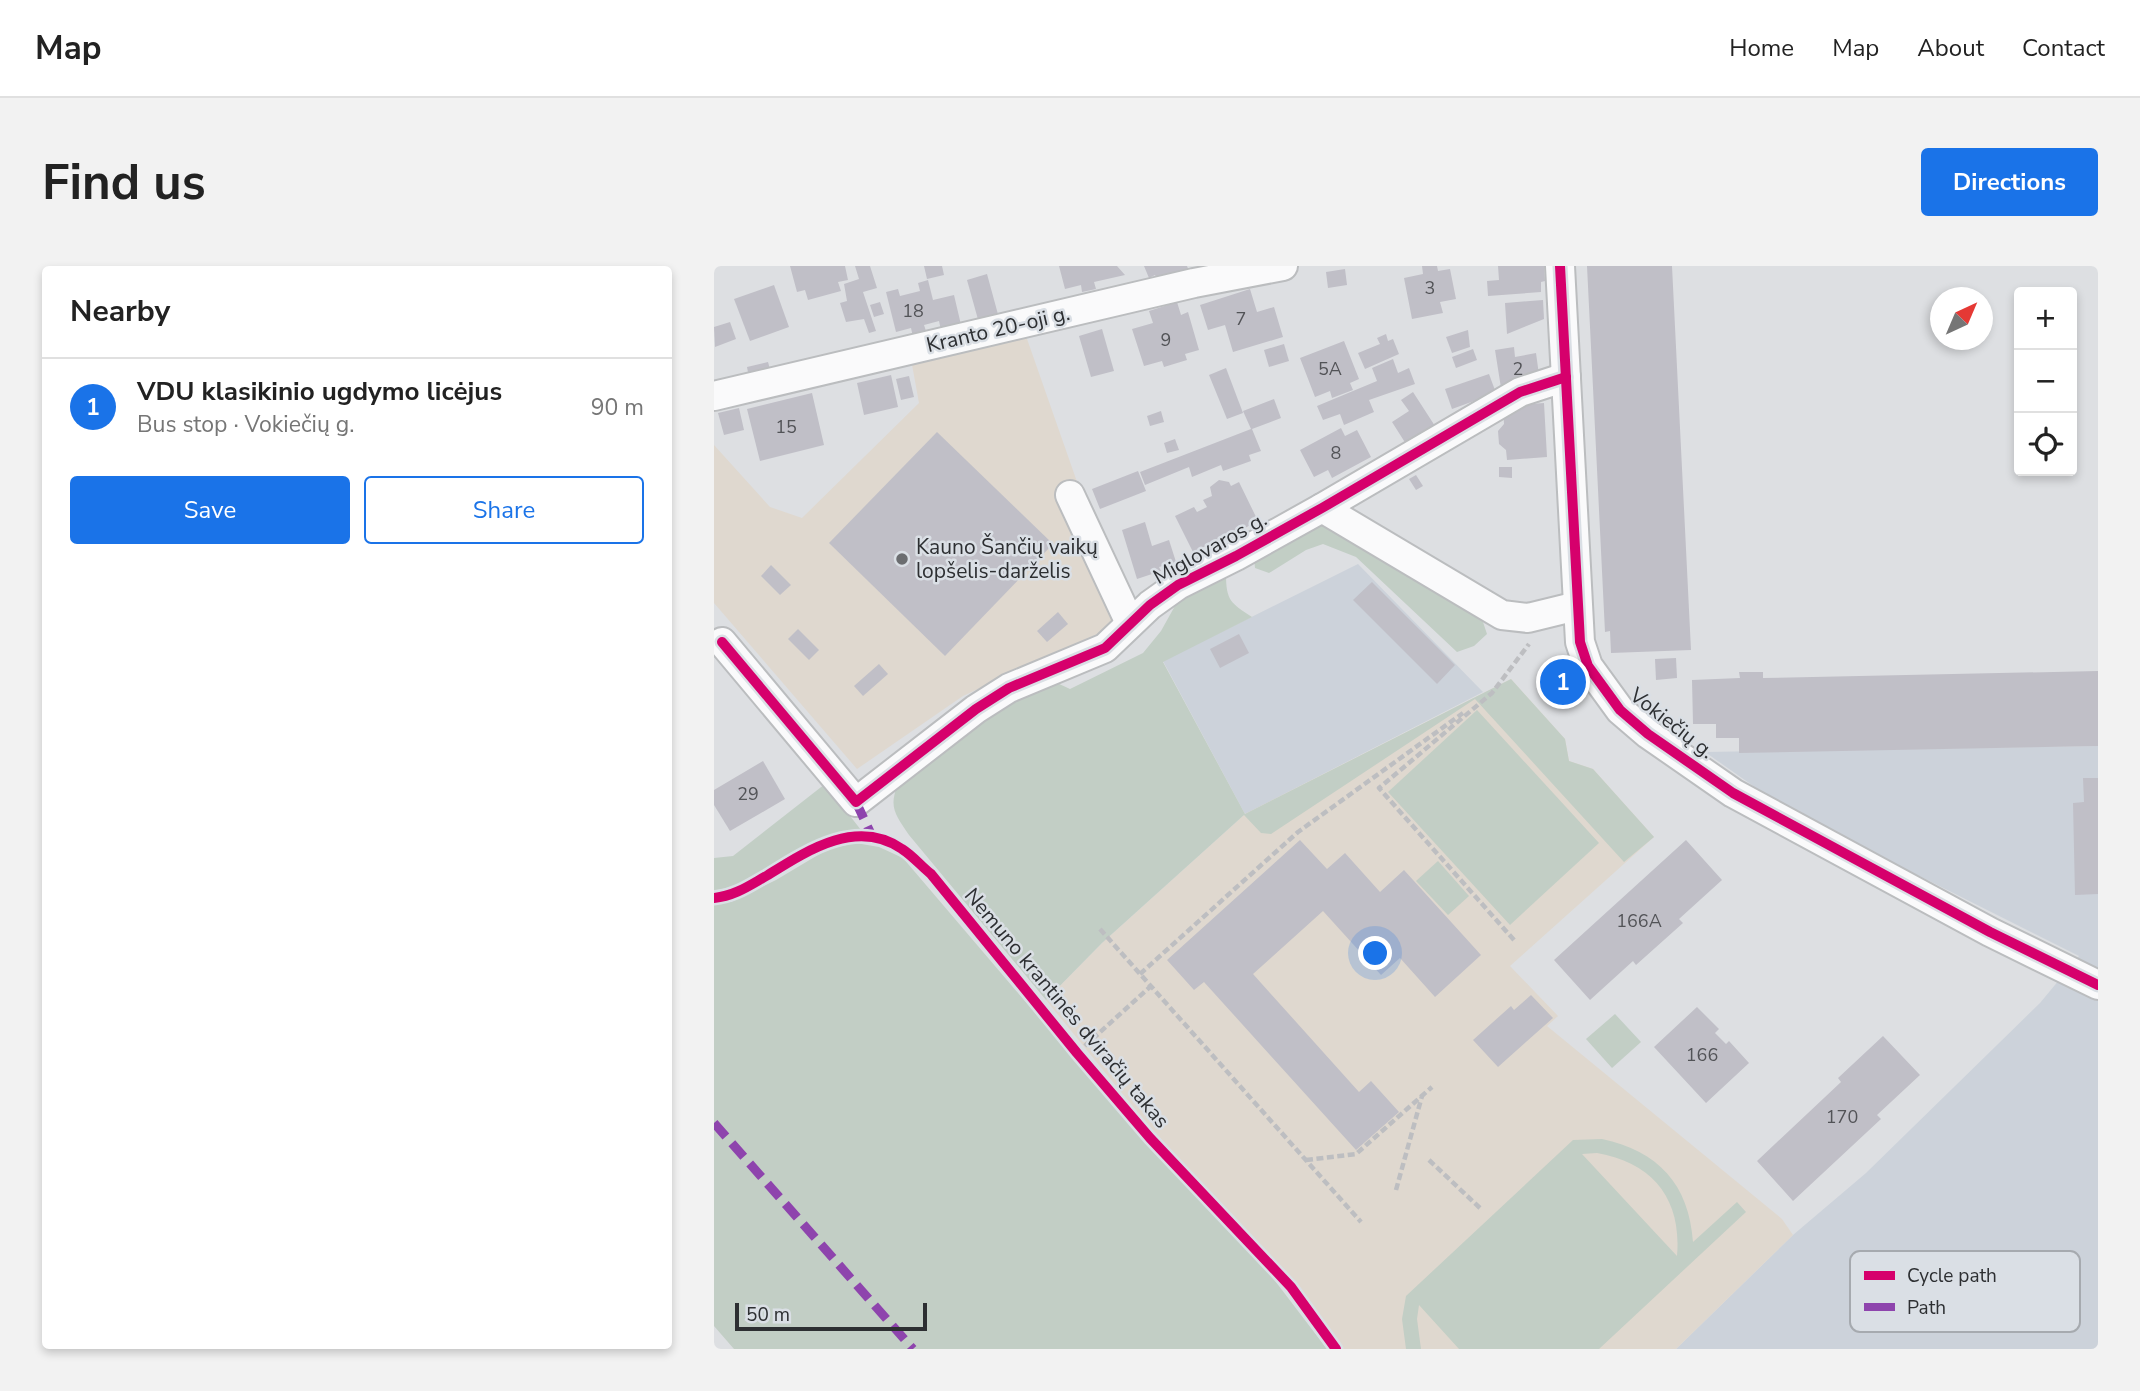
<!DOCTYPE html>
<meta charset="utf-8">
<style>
body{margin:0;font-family:"Nunito Sans",sans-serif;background:#f2f2f2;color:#222}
.controls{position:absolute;right:21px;top:21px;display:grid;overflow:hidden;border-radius:7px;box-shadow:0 4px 10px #0003}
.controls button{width:63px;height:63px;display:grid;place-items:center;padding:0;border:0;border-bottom:2px solid #e0e0e0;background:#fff;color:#222;font:35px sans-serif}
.compass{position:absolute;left:1216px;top:21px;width:63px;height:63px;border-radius:50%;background:#fff;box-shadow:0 4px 10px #0003;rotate:44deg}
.scale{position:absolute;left:21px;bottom:18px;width:192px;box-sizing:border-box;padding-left:7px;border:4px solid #2d2f32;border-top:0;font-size:19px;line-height:24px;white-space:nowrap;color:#2d2f32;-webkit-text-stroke:5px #dadfe5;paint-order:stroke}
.you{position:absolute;left:662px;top:688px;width:24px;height:24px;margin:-18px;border:5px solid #fff;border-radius:50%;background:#1a73e8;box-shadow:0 0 0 10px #1a73e833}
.badge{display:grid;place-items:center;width:46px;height:46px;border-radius:50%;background:#1a73e8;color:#fff;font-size:23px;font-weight:700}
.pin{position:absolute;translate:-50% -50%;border:4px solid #fff;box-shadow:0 2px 7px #0006}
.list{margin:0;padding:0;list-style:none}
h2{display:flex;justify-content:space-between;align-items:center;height:91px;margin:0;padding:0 28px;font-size:30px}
h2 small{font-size:23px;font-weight:400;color:#767676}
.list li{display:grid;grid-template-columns:46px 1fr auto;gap:21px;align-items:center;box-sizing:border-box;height:98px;padding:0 28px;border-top:2px solid #e0e0e0}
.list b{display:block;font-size:26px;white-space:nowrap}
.list p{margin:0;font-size:23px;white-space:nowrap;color:#767676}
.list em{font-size:23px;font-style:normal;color:#767676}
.actions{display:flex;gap:14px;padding:21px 28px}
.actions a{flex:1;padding:16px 0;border:2px solid #1a73e8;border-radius:7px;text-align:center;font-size:24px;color:#1a73e8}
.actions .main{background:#1a73e8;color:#fff}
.icon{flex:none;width:38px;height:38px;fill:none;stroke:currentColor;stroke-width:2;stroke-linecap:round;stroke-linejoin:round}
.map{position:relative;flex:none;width:1384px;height:1083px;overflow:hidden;border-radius:7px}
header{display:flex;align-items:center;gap:42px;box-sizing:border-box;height:98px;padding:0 35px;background:#fff;border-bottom:2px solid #e0e0e0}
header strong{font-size:33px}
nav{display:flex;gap:38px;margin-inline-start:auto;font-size:24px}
.intro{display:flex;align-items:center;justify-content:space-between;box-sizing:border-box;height:168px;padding:0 42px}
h1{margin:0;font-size:49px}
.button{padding:18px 32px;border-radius:7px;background:#1a73e8;color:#fff;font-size:24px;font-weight:700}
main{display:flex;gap:42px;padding:0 42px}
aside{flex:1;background:#fff;border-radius:7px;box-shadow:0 4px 10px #0003}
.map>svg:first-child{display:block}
</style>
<header>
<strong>Map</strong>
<nav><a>Home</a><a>Map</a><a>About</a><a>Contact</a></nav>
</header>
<div class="intro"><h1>Find us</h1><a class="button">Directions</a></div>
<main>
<aside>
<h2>Nearby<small></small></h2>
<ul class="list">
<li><span class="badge">1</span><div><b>VDU klasikinio ugdymo licėjus</b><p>Bus stop · Vokiečių g.</p></div><em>90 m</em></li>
</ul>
<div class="actions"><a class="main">Save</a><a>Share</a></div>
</aside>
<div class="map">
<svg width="1384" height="1083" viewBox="0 0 1384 1083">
<rect width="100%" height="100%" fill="#dddfe2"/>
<g fill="#ccd2da">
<path d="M644,298L769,426L531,548L449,395Z"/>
<path d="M1384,480V1083H962L1079,969L1152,907L1326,737L1365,690L1072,543L991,486Z"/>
</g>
<g fill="#dfd8cf">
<path d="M312,70L369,233L407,357L249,430L143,503L0,337V179L56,241L88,252L205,137L197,93Z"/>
<path d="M797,413L851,473L855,495L879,503L940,571L796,700L844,750L833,760L1068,953L1079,969L962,1083H629L574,1009L433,858L332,734L388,677L531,548Z"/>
</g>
<g fill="#c2cec5" fill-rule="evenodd">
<path d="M603,254L755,338L769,356L773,368L760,380L743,386L642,291L609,278L592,284L555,307L541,302L540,291Z"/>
<path d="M512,308C512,335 517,337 538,351L449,396L531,548L797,413L851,473L855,495L879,503L940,571L910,596L761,433L557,568L547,567L530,549L388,677L332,734L195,569C182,549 174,542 184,518L288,436L341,416L356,423L429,387L447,365L467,329Z"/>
<path d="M763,444L885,577L796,659L674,526Z"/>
<path d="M111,518L147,564C129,568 110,571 94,580C68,593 29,624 0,624V592L19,590Z"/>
<path d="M142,577L165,581L189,592L391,829L552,1003L613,1083H20L0,1060V637L17,636L62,614L114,583Z"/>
<path d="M724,595L755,630L734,649L702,615Z"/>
<path d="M901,748L927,776L898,802L872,773Z"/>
<path d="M888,873C944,885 975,918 979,976L1023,936L1032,946L885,1083H745L705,1039L703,1053L707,1083H692L688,1053L692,1030L859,874ZM883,887C939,897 968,933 963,990L868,888Z"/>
</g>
<g fill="#c0bfc7">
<path d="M76,0H131L134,14L124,16L127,25L94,34L91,24L83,26Z"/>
<path d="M141,0H156L163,22L149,26L162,65L155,67L150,53L132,56L126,37L133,35L130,18L145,13Z"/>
<path d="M210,0H228L230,9L213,13Z"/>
<path d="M345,0H403L411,9L380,16L382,23L368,26L367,19L351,23Z"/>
<path d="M430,0H473L475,5L445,17L441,9L435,12Z"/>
<path d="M708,0H723L724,5L736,3L742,33L726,36L729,47L698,53L690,12L709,8Z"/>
<path d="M784,0H830L831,15L827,16V26L774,30L773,15L785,14Z"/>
<path d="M873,0H958L977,384L897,387L896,365L891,366Z"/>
<path d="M631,3L633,19L614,22L612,6Z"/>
<path d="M273,8L285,52L265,57L253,14Z"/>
<path d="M214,14L219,34L240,29L248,63L228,69L225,55L210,59L213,68L199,71L197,62L182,66L172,26L184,23L186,30L206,25L204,17Z"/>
<path d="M60,19L75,61L36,75L20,33Z"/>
<path d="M536,23L543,46L560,41L569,71L519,86L511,59L494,64L486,39Z"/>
<path d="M829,34L830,53L793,68L791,37Z"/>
<path d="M166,36L170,48L160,51L156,39Z"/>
<path d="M463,36L467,49L474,46L485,84L471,88L473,94L450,101L448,95L430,100L418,63L439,57L435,45Z"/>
<path d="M16,56L22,73L1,81L0,61Z"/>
<path d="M388,63L400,105L377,111L365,70Z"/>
<path d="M754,64L756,81L738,87L732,71Z"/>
<path d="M672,68L674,75L679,73L685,88L651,103L644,87L666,78L663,72Z"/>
<path d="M630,75L645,113L636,117L639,124L618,132L616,125L601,131L586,92Z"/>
<path d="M570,78L575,95L555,101L550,84Z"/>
<path d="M800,81L801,91L822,87L826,116L787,122L781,84Z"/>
<path d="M759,83L763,94L742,102L738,91Z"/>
<path d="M679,93L684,107L695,102L701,118L655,134L660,146L630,159L626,148L609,154L603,140L663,115L658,102Z"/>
<path d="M54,96L57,107L35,112L33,101Z"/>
<path d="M512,102L529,147L513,153L495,109Z"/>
<path d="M775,108L782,127L738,143L731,123Z"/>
<path d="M177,109L184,141L150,149L143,117Z"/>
<path d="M195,110L200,131L187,134L182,113Z"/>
<path d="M699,126L721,160L692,178L678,156L695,145L687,134Z"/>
<path d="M98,127L110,179L46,195L33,143Z"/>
<path d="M560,133L567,152L538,163L547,185L535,189L537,195L509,205L507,199L478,211L475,201L431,219L426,206L537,163L529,145Z"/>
<path d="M830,137L833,191L793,194L792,184L785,178L784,165L790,158L789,140Z"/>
<path d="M25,142L30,164L10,169L4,147Z"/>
<path d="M447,145L450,156L436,160L433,150Z"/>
<path d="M627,162L631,170L643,164L657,191L618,212L614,204L600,211L586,184Z"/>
<path d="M223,166L339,278L231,390L115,277Z"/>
<path d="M461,173L465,184L453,187L450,177Z"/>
<path d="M785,201H798V212L785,211Z"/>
<path d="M424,205L432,225L386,243L378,223Z"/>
<path d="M702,209L709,220L702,224L695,213Z"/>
<path d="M505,214L515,216L517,220L525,216L544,255L529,263L527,270L519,272L516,269L479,286L461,250L480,241L483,246L493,241L489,234L498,230L496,221Z"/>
<path d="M431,256L438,280L455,274L462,296L445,301L447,305L423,313L408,264Z"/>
<path d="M57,299L77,319L66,329L47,310Z"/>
<path d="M658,316L741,399L723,418L639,334Z"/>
<path d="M344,346L354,358L333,376L323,365Z"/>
<path d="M84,363L105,384L95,394L74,373Z"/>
<path d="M525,368L535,387L506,402L496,383Z"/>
<path d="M962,392L963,412L942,414L941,393Z"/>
<path d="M165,398L174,408L149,430L140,420Z"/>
<path d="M1384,405V480L1025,487V472H1002V458H979L978,414L1026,412L1025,406H1049V412Z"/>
<path d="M49,495L71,533L16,565L0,539V524Z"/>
<path d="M1369,512H1384V628L1361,629L1359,537L1370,536Z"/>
<path d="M586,574L613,603L631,587L666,626L690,604L767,689L721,731L686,692L667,709L609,645L539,708L645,826L657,815L685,846L642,884L490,716L480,724L453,694Z"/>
<path d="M972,574L1008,614L965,653L969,657L922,699L919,695L876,734L840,694Z"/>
<path d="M817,729L839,752L784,801L759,774L797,740L800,744Z"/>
<path d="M983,741L1005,763L1001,767L1012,778L1015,775L1035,797L992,837L940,781Z"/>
<path d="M1169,770L1206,809L1163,849L1167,853L1079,935L1043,895L1127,816L1124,812Z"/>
</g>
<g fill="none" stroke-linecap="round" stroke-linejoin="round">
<g stroke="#bbbdbf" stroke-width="32">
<g id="street">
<path d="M846,0L866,376L874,400L906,444L934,468L1019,527L1276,666L1384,719"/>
<path d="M0,130L480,17L569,0"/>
<path d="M356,229L416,357"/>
<path d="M608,242L788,349L814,352L863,340"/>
<path d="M8,376L142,536L262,443L295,422L391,382L436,339L464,319L522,290L608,242L806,126L852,111"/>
</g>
</g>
<g stroke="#bdbec1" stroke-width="4.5" stroke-dasharray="7 3.5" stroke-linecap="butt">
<path d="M386,663L647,956"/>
<path d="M800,674L665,522L778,427L815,378"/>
<path d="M426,708L584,566L749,447"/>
<path d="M363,787L437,720"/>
<path d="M592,894L642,888L718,821"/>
<path d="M715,894L767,943"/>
<path d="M682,924L708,830"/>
</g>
<use href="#street" stroke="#fafafb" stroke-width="28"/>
<g stroke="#8e44ad" stroke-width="9" stroke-dasharray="18 9" stroke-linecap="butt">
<path d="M142,536L158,570"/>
<path d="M0,857L199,1083"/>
</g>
<g stroke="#dadfe5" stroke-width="15">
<g id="cycleway">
<path d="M846,0L866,376L874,400L906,444L934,468L1019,527L1276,666L1384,719"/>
<path d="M8,376L142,536L262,443L295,422L391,382L436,339L464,319L522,290L608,242L806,126L852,111"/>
<path d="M0,632C21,630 36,619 54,609C94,584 143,552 188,583C199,590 207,600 217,608L363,787L436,872L577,1021L622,1083"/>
</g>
</g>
<use href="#cycleway" stroke="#d6006c" stroke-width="10"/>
</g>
<circle fill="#6b6d70" stroke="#dadfe5" stroke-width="2.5" cx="188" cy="293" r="7"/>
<g text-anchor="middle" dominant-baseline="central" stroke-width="5" stroke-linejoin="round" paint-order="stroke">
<g font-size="18" fill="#525357">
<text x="716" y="22">3</text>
<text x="199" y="45">18</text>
<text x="527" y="53">7</text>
<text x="452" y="74">9</text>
<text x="616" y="103">5A</text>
<text x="804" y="103">2</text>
<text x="72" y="161">15</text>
<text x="622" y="187">8</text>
<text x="34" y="528">29</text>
<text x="925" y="655">166A</text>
<text x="988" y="789">166</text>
<text x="1128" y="851">170</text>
</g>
<g font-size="21" fill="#2d2f32" stroke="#dadfe5">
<text transform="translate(284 63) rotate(-13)">Kranto 20-oji g.</text>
<text transform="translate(496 282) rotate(-29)">Miglovaros g.</text>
<text transform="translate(958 457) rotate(38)">Vokiečių g.</text>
<text transform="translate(353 742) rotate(50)">Nemuno krantinės dviračių takas</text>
</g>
<g font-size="21" fill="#2d2f32" stroke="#dadfe5" text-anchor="start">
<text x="202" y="281">Kauno Šančių vaikų<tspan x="202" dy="24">lopšelis-darželis</tspan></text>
</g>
</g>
<rect x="1136" y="985" width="230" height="81" rx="10" fill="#dadfe5" stroke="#a6aaaf" stroke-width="2"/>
<rect x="1150" y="1005" width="31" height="9" fill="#d6006c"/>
<rect x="1150" y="1037" width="31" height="8" fill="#8e44ad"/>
<g font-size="19" fill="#2d2f32">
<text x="1193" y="1016">Cycle path</text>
<text x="1193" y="1048">Path</text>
</g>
</svg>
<div class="controls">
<button>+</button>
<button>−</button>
<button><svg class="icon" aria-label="locate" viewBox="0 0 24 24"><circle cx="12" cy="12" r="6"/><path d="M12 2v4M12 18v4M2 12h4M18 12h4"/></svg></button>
</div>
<svg class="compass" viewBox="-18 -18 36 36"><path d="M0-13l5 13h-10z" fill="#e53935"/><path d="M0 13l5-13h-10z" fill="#767676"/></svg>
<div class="scale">50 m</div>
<div class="you"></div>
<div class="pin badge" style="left:849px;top:416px">1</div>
</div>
</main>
